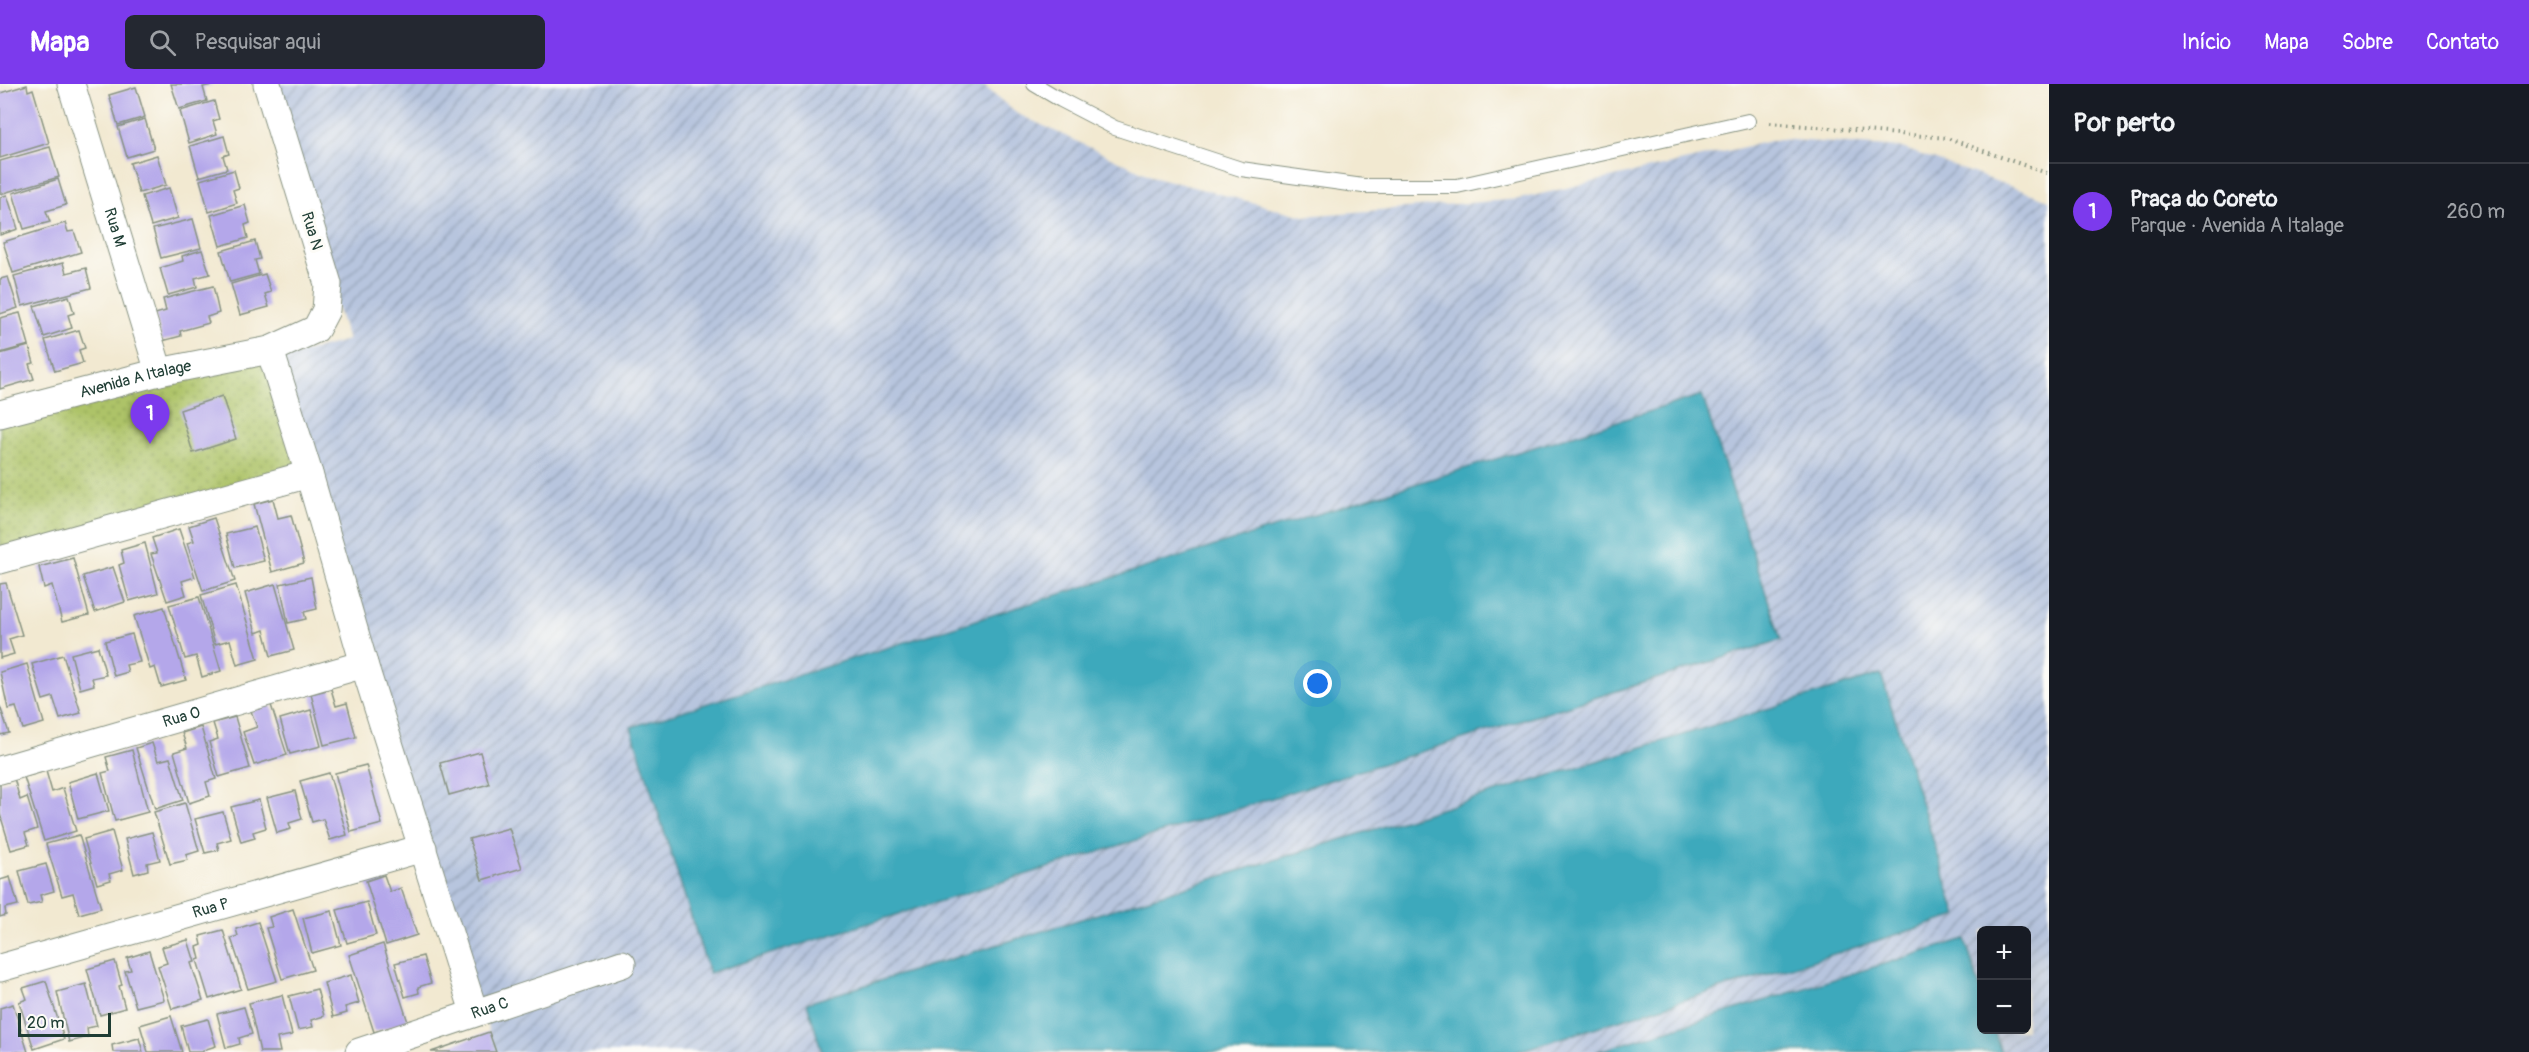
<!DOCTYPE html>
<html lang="pt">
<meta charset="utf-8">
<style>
body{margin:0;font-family:Pangolin,sans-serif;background:#242831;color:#f1f3f6}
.controls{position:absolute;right:18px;bottom:18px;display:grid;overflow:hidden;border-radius:9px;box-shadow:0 6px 24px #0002}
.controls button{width:54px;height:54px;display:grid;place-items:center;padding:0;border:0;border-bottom:2px solid #363941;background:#171b24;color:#f1f3f6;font:30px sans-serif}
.scale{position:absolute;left:18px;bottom:15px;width:93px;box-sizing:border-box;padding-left:6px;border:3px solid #1f3d34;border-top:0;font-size:16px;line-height:21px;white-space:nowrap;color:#1f3d34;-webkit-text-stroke:4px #fdfcf7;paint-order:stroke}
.you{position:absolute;left:1318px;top:600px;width:21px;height:21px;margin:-15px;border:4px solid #fff;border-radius:50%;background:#1a73e8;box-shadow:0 0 0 9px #1a73e833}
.badge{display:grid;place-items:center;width:39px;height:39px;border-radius:50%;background:#7c3aed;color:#fff;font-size:20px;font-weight:700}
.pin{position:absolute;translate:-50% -50px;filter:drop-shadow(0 2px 3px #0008)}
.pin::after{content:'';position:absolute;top:32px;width:21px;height:18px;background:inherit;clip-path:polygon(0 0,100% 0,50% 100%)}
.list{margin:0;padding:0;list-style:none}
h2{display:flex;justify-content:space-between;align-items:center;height:78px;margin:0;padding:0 24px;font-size:26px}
h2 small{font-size:20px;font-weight:400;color:#9ea1a6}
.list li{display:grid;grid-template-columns:39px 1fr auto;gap:18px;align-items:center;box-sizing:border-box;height:96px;padding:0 24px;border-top:2px solid #363941}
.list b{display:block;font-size:22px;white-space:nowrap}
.list p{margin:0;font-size:20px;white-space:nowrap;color:#9ea1a6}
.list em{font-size:20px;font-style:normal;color:#9ea1a6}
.icon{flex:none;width:33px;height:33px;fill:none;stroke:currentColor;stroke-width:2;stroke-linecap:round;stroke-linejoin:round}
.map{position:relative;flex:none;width:2049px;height:968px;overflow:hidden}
header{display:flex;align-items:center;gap:36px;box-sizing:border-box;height:84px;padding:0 30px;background:#7c3aed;color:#fff}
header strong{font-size:28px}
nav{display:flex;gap:33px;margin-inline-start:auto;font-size:21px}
.search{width:420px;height:54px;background:#242831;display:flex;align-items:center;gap:15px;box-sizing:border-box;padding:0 21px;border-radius:9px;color:#9ea1a6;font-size:22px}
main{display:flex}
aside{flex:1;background:#171b24}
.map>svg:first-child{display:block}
</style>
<header>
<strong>Mapa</strong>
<div class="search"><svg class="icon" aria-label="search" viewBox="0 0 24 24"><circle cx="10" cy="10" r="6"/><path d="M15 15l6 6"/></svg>Pesquisar aqui</div>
<nav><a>Início</a><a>Mapa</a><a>Sobre</a><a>Contato</a></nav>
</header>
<main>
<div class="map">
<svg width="2049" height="968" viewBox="0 0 2049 968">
<defs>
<pattern id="industrial-furrows" width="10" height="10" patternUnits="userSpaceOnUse" patternTransform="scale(1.5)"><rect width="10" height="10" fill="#b7c5de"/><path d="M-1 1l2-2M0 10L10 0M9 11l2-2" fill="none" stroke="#94a1b5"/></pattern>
<pattern id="park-dots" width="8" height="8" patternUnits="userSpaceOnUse" patternTransform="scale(1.5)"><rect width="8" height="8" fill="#adc368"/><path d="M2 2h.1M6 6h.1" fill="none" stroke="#8ca056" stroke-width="1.8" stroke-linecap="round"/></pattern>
</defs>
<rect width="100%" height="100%" fill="#fdfcf7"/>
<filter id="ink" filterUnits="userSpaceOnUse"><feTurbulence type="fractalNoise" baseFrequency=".0167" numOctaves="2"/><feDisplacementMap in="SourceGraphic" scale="12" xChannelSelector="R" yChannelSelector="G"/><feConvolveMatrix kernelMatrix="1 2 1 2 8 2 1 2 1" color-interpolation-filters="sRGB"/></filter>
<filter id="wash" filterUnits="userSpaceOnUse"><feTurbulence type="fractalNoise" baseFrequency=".008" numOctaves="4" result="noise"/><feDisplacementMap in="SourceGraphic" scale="24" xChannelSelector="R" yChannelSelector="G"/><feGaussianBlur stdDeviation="1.35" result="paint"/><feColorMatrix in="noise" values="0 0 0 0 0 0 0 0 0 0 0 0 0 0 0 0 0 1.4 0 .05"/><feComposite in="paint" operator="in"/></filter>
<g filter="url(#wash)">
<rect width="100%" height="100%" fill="#f2e9d1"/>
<path fill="url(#industrial-furrows)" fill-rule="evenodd" d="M264,0H982L1016,29L1151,92L1304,132L1519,115L1779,55L1902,64L2049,116V968H496L262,280L348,256ZM1982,846H2026V946H1982Z"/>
<path fill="url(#park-dots)" stroke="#66804e" stroke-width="1.5" d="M270,266L309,390L0,476V330Z"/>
<g fill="#3ca9bc" stroke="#2e7378" stroke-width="1.5">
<path d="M1702,311L1781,556L709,889L631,643Z"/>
<path d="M1881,590L1957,832L1516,968H822L807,919Z"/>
<path d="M1965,855L1981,907L1982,946H1994L2001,968H1596Z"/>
</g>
<g id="blocks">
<g fill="#b4a7ea">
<path d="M171,0H212V1L203,3L207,17L179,25Z"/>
<path d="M27,1L28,7L33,5L49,59L0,74V9Z"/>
<path d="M136,3L145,33L118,41L109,11Z"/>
<path d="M214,17L219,35L213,37L217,50L189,59L180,27Z"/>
<path d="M145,35L154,65L127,73L118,43Z"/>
<path d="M224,52L229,70L223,72L227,85L199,93L190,62Z"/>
<path d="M50,63L59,93L0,110V77Z"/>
<path d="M157,71L166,101L139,109L130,79Z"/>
<path d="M234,86L239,104L233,106L237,119L209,128L200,96Z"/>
<path d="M58,95L66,121L46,127L50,138L24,145L13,109Z"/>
<path d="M169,104L178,134L151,142L142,112Z"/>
<path d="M7,111L18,145L0,151V113Z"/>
<path d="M245,121L250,139L245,141L248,154L220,162L211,131Z"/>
<path d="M193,135L201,164L161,174L153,145Z"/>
<path d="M65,139L68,148L74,147L81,168L13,189L3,158Z"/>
<path d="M255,157L260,175L255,176L259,190L230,198L221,167Z"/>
<path d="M202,166L210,190L195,194L197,203L168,211L160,184L183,177L182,172Z"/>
<path d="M63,179L66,189L86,184L91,204L22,222L14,192Z"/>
<path d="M265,190L271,208L265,210L269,223L240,231L231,200Z"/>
<path d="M8,193L18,224L0,230V195Z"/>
<path d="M213,202L219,229L207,233L209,239L180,247L181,252L162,257L155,230L166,227L163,215Z"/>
<path d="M69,212L74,229L68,231L72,244L44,253L34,222Z"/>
<path d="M20,229L29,261L0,269V234Z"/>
<path d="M79,246L85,264L79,266L83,279L55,287L45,256Z"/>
<path d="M29,262L34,279L29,280L34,295L0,305V270Z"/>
<path d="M222,312L236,355L193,369L180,326Z"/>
<path d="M273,415L278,434L291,431L304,479L272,488L254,420Z"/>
<path d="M214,434L235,497L203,507L187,459L194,457L189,442Z"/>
<path d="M255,443L264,477L235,484L226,450Z"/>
<path d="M179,445L195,493L182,497L186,511L167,517L151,470L157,469L152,454Z"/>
<path d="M145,459L158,509L129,517L119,481L124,479L121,466Z"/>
<path d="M73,474L89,531L62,538L52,501L44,504L39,483Z"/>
<path d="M113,483L125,518L95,528L83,492Z"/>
<path d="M311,493L317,525L304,528L306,535L288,539L280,500Z"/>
<path d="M6,499L22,551L9,555L14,570L0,574V500Z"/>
<path d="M275,500L294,566L271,572L264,546L256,549L245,509Z"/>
<path d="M236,501L258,575L237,581L230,556L215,560L201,511Z"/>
<path d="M199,513L221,587L202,593L196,572L185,575L169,521Z"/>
<path d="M164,523L186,596L161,603L155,583L150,585L134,532Z"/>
<path d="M132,550L140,578L126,581L128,588L114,592L105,557Z"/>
<path d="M98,563L106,591L92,594L94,601L80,605L71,570Z"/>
<path d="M63,571L81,629L60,635L53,613L43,616L32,580Z"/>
<path d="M27,580L44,639L23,645L16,623L8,625L0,588Z"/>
<path d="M331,605L336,622L347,619L356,653L324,661L311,610Z"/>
<path d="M271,621L287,671L254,681L243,648L257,643L251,627Z"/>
<path d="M0,622L9,649L0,651Z"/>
<path d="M311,626L321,662L290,670L280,635Z"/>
<path d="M235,633L250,684L219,693L209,658L218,655L213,639Z"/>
<path d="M201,643L216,695L206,698L210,712L189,719L174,668L187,664L182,649Z"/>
<path d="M152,659L158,677L170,674L183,716L155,725L136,664Z"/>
<path d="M132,666L148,728L115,737L102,689L110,687L106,673Z"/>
<path d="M480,668L489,700L449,711L440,679Z"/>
<path d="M366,681L382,740L351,748L335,689Z"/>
<path d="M46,687L52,708L63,704L76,747L44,757L24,693Z"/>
<path d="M98,689L109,727L78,735L68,698Z"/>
<path d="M329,689L347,751L330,756L323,735L312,738L300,697Z"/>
<path d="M14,694L20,716L27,713L37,745L25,749L29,761L11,766L0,730V699Z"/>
<path d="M295,707L302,735L289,739L291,745L277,749L267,714Z"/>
<path d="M259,716L266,744L253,748L255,754L241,758L231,723Z"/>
<path d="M185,719L199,767L186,771L188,776L170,780L154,728Z"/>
<path d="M223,728L231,755L217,759L219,766L205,769L195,735Z"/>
<path d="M509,744L522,784L482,796L469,755Z"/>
<path d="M112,747L123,786L109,790L111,796L97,800L84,755Z"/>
<path d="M152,748L160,776L147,779L148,786L134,790L125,755Z"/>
<path d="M79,751L101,824L79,830L73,809L62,812L46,760Z"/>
<path d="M46,780L54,807L40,811L42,818L28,821L19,787Z"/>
<path d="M384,791L390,808L401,804L417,851L386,861L366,797Z"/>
<path d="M10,793L18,821L5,824L6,831L0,833V796Z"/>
<path d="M367,818L376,851L347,859L337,826Z"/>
<path d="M293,825L313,886L282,895L266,844L272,843L269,833Z"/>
<path d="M332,827L341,861L312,869L303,834Z"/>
<path d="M258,838L277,897L248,905L231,854L238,852L236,845Z"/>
<path d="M223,846L241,905L209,915L197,876L200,875L197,863L202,861L200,852Z"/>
<path d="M188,856L195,878L191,879L203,916L172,925L158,882L167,879L162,863Z"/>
<path d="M383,860L408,938L374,948L349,871Z"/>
<path d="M149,867L164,916L136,923L125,887L131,886L127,874Z"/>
<path d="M423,872L431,899L418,903L419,909L405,913L395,879Z"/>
<path d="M115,877L122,901L119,902L125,924L100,931L87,885Z"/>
<path d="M351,891L359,919L345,923L347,929L333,933L324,899Z"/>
<path d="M46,897L64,955L34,965L19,918L27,915L23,904Z"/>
<path d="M86,900L97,942L87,944L88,953L69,958L57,908Z"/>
<path d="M317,905L324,932L311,936L313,943L298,946L289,912Z"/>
<path d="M282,911L292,951L277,954L280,968H260L249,919Z"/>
<path d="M13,920L28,968H0V924Z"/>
<path d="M244,923L252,950L239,954L240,960L226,964L217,930Z"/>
<path d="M171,932L182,968H148L140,941Z"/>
<path d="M208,935L216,962L203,966V968H188L181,942Z"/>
<path d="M489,948L496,968H431Z"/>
<path d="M139,954L143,968H113L112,961Z"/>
</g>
</g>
</g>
<g filter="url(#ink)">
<use href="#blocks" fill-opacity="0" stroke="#889382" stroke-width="1.5"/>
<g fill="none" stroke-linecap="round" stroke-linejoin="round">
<g stroke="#889382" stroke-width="16">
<path id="service" d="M1034,0L1061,16L1115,44L1241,85L1363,102H1457L1748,37"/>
</g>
<g stroke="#889382" stroke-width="29">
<g id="minor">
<path id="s1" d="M71,0L159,288"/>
<path d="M270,266L309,390L364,580L474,928"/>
<path id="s2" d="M0,330L159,288L270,266L316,245L326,226L328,200L267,0"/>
<path d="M0,476L309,390"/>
<path id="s3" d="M0,686L364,580"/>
<path id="s4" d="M0,884L423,764"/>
<path id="s5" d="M359,968L622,880"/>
</g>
</g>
<path stroke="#889382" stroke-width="4" stroke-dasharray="1.5 4.5" stroke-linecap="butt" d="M1770,39L1947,54L2049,90"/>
<use href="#service" stroke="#fff" stroke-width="14"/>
<use href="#minor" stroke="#fff" stroke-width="27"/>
</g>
</g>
<g text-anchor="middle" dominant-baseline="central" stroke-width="6" stroke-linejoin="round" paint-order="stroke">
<g font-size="16" fill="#1f3d34" stroke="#fdfcf7">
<text stroke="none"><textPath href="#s1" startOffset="150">Rua M</textPath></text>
<text transform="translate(312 147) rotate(73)">Rua N</text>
<text stroke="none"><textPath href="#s2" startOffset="140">Avenida A Italage</textPath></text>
<text stroke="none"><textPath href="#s3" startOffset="189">Rua O</textPath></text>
<text stroke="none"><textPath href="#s4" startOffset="219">Rua P</textPath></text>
<text stroke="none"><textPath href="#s5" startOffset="138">Rua C</textPath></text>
</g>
</g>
</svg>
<div class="controls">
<button>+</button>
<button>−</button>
</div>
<div class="scale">20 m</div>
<div class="you"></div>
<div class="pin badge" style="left:150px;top:360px">1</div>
</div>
<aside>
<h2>Por perto<small></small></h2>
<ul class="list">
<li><span class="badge">1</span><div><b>Praça do Coreto</b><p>Parque · Avenida A Italage</p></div><em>260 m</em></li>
</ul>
</aside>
</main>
